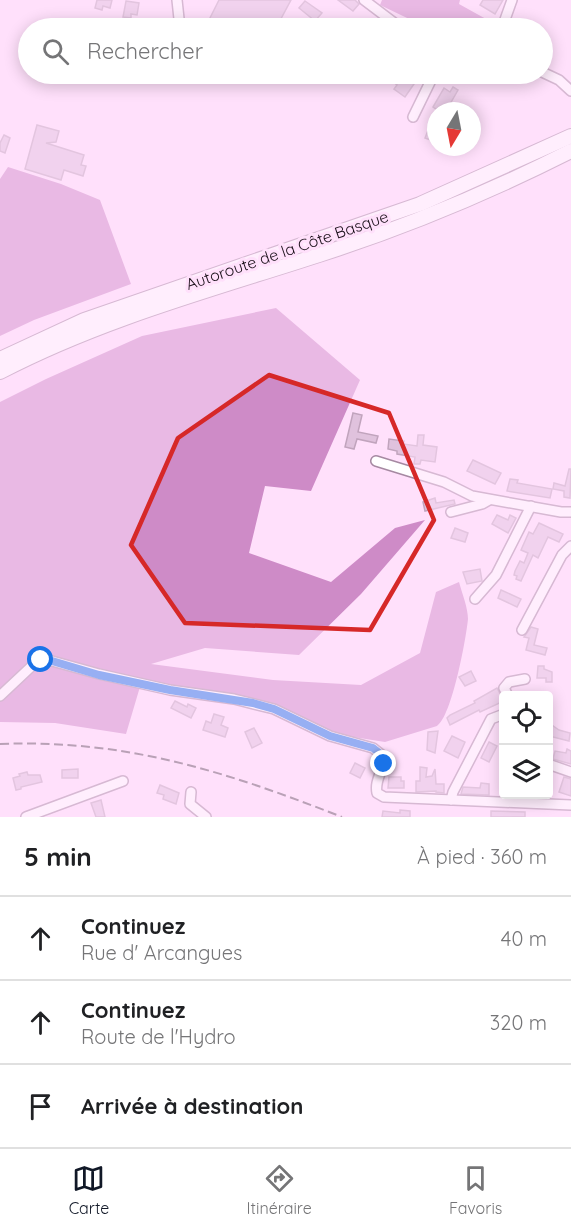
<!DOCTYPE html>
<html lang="fr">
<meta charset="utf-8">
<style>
body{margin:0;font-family:Quicksand,sans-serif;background:#f6f6f6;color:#202124}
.controls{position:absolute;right:18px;bottom:18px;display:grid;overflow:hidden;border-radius:6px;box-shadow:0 3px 15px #0003}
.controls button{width:54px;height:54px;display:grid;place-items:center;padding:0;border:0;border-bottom:2px solid #e0e0e0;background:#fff;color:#202124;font:30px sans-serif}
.compass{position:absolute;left:427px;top:102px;width:54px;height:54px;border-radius:50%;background:#fff;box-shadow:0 3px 15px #0003;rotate:190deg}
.stop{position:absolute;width:18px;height:18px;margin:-14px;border:4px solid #1a73e8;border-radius:50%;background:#fff}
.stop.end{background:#1a73e8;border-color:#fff;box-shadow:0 2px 6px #0008}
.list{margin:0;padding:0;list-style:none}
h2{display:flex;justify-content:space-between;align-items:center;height:78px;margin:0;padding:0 24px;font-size:26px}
h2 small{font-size:20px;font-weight:400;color:#757577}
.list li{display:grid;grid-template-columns:39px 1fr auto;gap:18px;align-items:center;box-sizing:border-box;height:84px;padding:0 24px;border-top:2px solid #e0e0e0}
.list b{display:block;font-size:22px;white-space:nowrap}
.list p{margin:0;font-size:20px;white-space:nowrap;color:#757577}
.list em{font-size:20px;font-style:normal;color:#757577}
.icon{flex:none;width:33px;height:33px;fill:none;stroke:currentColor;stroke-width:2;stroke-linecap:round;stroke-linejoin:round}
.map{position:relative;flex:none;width:571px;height:817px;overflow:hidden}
.search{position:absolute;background:#fff;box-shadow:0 3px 15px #0003;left:18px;right:18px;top:18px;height:66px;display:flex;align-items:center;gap:15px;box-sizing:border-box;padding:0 21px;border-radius:33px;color:#757577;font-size:22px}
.sheet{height:330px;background:#fff}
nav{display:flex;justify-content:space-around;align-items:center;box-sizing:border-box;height:84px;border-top:2px solid #e0e0e0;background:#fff;font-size:16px;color:#757577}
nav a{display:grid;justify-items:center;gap:3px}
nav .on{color:#111827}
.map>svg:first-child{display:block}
</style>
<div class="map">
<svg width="571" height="817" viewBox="0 0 571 817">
<rect width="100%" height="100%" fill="#ffe0fb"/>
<g fill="#ce8bc7">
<path d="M382,0H460L459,4L495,24L489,28H428L380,5Z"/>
<path d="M8,167L61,184L100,200L131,284L34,320L0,336V179Z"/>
<path d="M276,308L360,380L311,491L265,486L249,553L331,582L395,528L425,520L361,594L299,655L205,648L151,664L273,680L361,685L420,653L436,592L459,582C462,593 468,608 468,619C466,639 452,716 437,726L385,742L334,734L212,692L142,680L126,734L55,723L0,722V402L46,379L142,336Z"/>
</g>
<g fill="#e0c2dd" stroke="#c1a4bd" stroke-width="1.5">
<path d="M97,0H112L110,8L103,6L102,10L95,8Z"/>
<path d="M219,0H291L276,28H269L257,22L253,28H220L208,22Z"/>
<path d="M338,0H355L359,4L353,11Z"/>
<path d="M483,0H503L495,14L480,5Z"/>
<path d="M126,1L139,3L137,15L131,14V18L123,17Z"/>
<path d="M305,1L322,13L315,21L299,8Z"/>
<path d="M396,76L405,83L407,80L414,84L405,97L394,89L397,85L392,81Z"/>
<path d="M453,87L458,90L446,111H439L433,107L444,88L450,92Z"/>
<path d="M436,110V142L425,138Z"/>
<path d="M37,125L59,131L56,142L46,143L84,155L81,165L86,166L83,176L64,170L61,180L25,169Z"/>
<path d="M4,135L10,138L5,153L0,151V143Z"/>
<path d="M353,413L362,415L358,432L378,436L376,443L357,439L354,449L345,447Z"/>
<path d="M418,435H424L423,445L437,447L435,462L421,460L420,464H414L415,457L397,454V451L388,449L389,439L404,441L403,444L417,446Z"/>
<path d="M473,460L501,473L495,484L467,471Z"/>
<path d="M569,469H571L570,498L564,497V491L553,489L554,483L565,486Z"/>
<path d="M510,479L518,480L517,483L552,489L550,498L507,491Z"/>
<path d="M435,498L436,503L454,500L455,504L425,511L423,502Z"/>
<path d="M497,515L508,520L510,515L516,518L508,533L492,524Z"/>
<path d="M539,523L563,534L559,542L548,537L538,558L533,555L521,581L516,579L517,576L514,575L515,571L520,561L524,563L528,553L521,550L529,532L533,534Z"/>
<path d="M455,528L468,533L465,542L451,538Z"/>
<path d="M480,569L482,581L467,584L463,572Z"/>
<path d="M501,590L521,599L517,607L498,598Z"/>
<path d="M531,627L538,629L534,645L547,648L545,655L526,650L529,638L524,637Z"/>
<path d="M538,666H544V669L552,672V682H546V678H537Z"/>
<path d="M471,671L476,681L465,686L459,677Z"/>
<path d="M497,688L504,701L480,712L479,710L450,725L447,718L450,715L475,703L474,701Z"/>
<path d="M175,701L187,707L188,704L196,708L191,718L171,708Z"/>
<path d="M214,714L224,717L221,725L228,728L225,737L203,730L206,721L211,723Z"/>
<path d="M549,723L559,730L570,733L569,741L549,736Z"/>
<path d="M254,728L262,743L252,748L245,732Z"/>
<path d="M438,731L435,753L427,750L428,732Z"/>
<path d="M452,736L465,742L458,758L444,751Z"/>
<path d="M489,742L497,746L489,762L481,758Z"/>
<path d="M567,749L571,751V764L553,759L555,751L566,753Z"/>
<path d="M355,763L365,768L360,778L350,773Z"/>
<path d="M420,767L427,768L426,777L432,776L435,769L436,784H444V793L436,792V791L416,792V781H420Z"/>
<path d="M78,769V778H62V770Z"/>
<path d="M27,772L28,775H40L42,782L21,787V789L16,790L13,778L20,776L19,774Z"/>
<path d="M389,777H401V781H404V788H388Z"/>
<path d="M564,777L571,779V796L559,792Z"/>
<path d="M481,783L489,784V795L461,794L463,787L480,788Z"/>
<path d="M160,785L179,793L176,804L163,799L164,795L157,793Z"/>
<path d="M101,800L105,817H96L91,803Z"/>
<path d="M400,810L410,811V817H382L383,811L400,813Z"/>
<path d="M491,811L525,812V817H491Z"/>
</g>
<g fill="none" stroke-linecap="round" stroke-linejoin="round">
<g stroke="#a689a2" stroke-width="12">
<g id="minor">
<path d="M177,0L180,28"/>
<path d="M364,0L401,28"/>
<path d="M502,28L512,0"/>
<path d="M542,72L559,80L571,91"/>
<path d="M413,117L434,74"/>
<path d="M376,461L444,482L472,496L561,512H571"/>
<path d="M451,512L482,504L489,500"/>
<path d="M475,599L496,575L531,506"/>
<path d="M522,630L562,555L571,546"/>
<path d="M0,696L34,664L41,660L52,661L99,674L170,690L234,699L274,709L330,736L373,748L383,756C385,770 374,779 377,793L384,797L571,805"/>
<path d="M508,696L504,688L509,682L525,679"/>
<path d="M548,764L571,772"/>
<path d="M191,792L190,804L206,817"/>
<path d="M451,800L453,792L491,719L504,714"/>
<path d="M26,817L123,781"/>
</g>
</g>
<g stroke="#a689a2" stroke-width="16">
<g id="highway">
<path d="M0,359L84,320L420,204L571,136"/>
<path d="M0,372C102,319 211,290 319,255C406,227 490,192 571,151"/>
</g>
</g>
<use href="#minor" stroke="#fff" stroke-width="9"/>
<use href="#highway" stroke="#fff" stroke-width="14"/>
<path stroke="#655463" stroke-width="2" stroke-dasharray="9 4.5" stroke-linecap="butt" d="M0,744C126,739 227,772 342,817"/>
</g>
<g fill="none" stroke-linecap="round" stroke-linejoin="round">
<path stroke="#1a73e8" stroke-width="8" d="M41,660L52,661L99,675L170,690L253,703L274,709L330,736L373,748L383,756L384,764"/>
</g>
<path d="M0 0H571V817H0ZM269,375L389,413L434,520L370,630L185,623L131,545L178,438Z" fill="#ffe0fb" fill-opacity=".55" fill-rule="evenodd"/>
<path fill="none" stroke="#d62828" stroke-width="4.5" stroke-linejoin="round" d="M269,375L389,413L434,520L370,630L185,623L131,545L178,438Z"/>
<g text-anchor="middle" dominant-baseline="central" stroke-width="6" stroke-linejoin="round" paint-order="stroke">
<g font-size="16" fill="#180e17" stroke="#ffe0fb">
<text transform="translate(287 250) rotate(-19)">Autoroute de la Côte Basque</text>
</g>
</g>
</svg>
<div class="controls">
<button><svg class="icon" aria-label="locate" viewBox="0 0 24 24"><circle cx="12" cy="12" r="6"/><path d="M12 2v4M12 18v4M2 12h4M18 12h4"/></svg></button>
<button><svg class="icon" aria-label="layers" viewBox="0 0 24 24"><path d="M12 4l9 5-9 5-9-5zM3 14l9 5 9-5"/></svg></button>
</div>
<svg class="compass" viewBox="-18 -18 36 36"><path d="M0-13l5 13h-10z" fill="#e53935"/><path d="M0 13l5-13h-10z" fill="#757577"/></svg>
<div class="stop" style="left:41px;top:660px"></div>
<div class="stop end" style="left:384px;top:764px"></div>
<div class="search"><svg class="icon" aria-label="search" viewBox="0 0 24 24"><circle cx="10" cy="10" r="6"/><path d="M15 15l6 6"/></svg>Rechercher</div>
</div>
<section class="sheet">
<h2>5 min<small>À pied · 360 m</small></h2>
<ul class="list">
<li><svg class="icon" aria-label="ahead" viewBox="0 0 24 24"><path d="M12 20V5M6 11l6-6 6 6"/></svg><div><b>Continuez</b><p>Rue d' Arcangues</p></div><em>40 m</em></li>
<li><svg class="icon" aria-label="ahead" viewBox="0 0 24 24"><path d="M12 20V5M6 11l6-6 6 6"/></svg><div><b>Continuez</b><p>Route de l'Hydro</p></div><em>320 m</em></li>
<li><svg class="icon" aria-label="arrive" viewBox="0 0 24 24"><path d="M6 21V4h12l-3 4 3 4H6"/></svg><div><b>Arrivée à destination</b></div></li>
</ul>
</section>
<nav>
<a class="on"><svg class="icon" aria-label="map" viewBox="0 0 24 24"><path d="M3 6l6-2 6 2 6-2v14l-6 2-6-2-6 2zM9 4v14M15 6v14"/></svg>Carte</a>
<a><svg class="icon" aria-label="directions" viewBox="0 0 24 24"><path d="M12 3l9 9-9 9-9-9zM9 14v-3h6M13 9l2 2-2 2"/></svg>Itinéraire</a>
<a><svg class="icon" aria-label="saved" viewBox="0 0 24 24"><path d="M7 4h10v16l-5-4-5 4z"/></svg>Favoris</a>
</nav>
